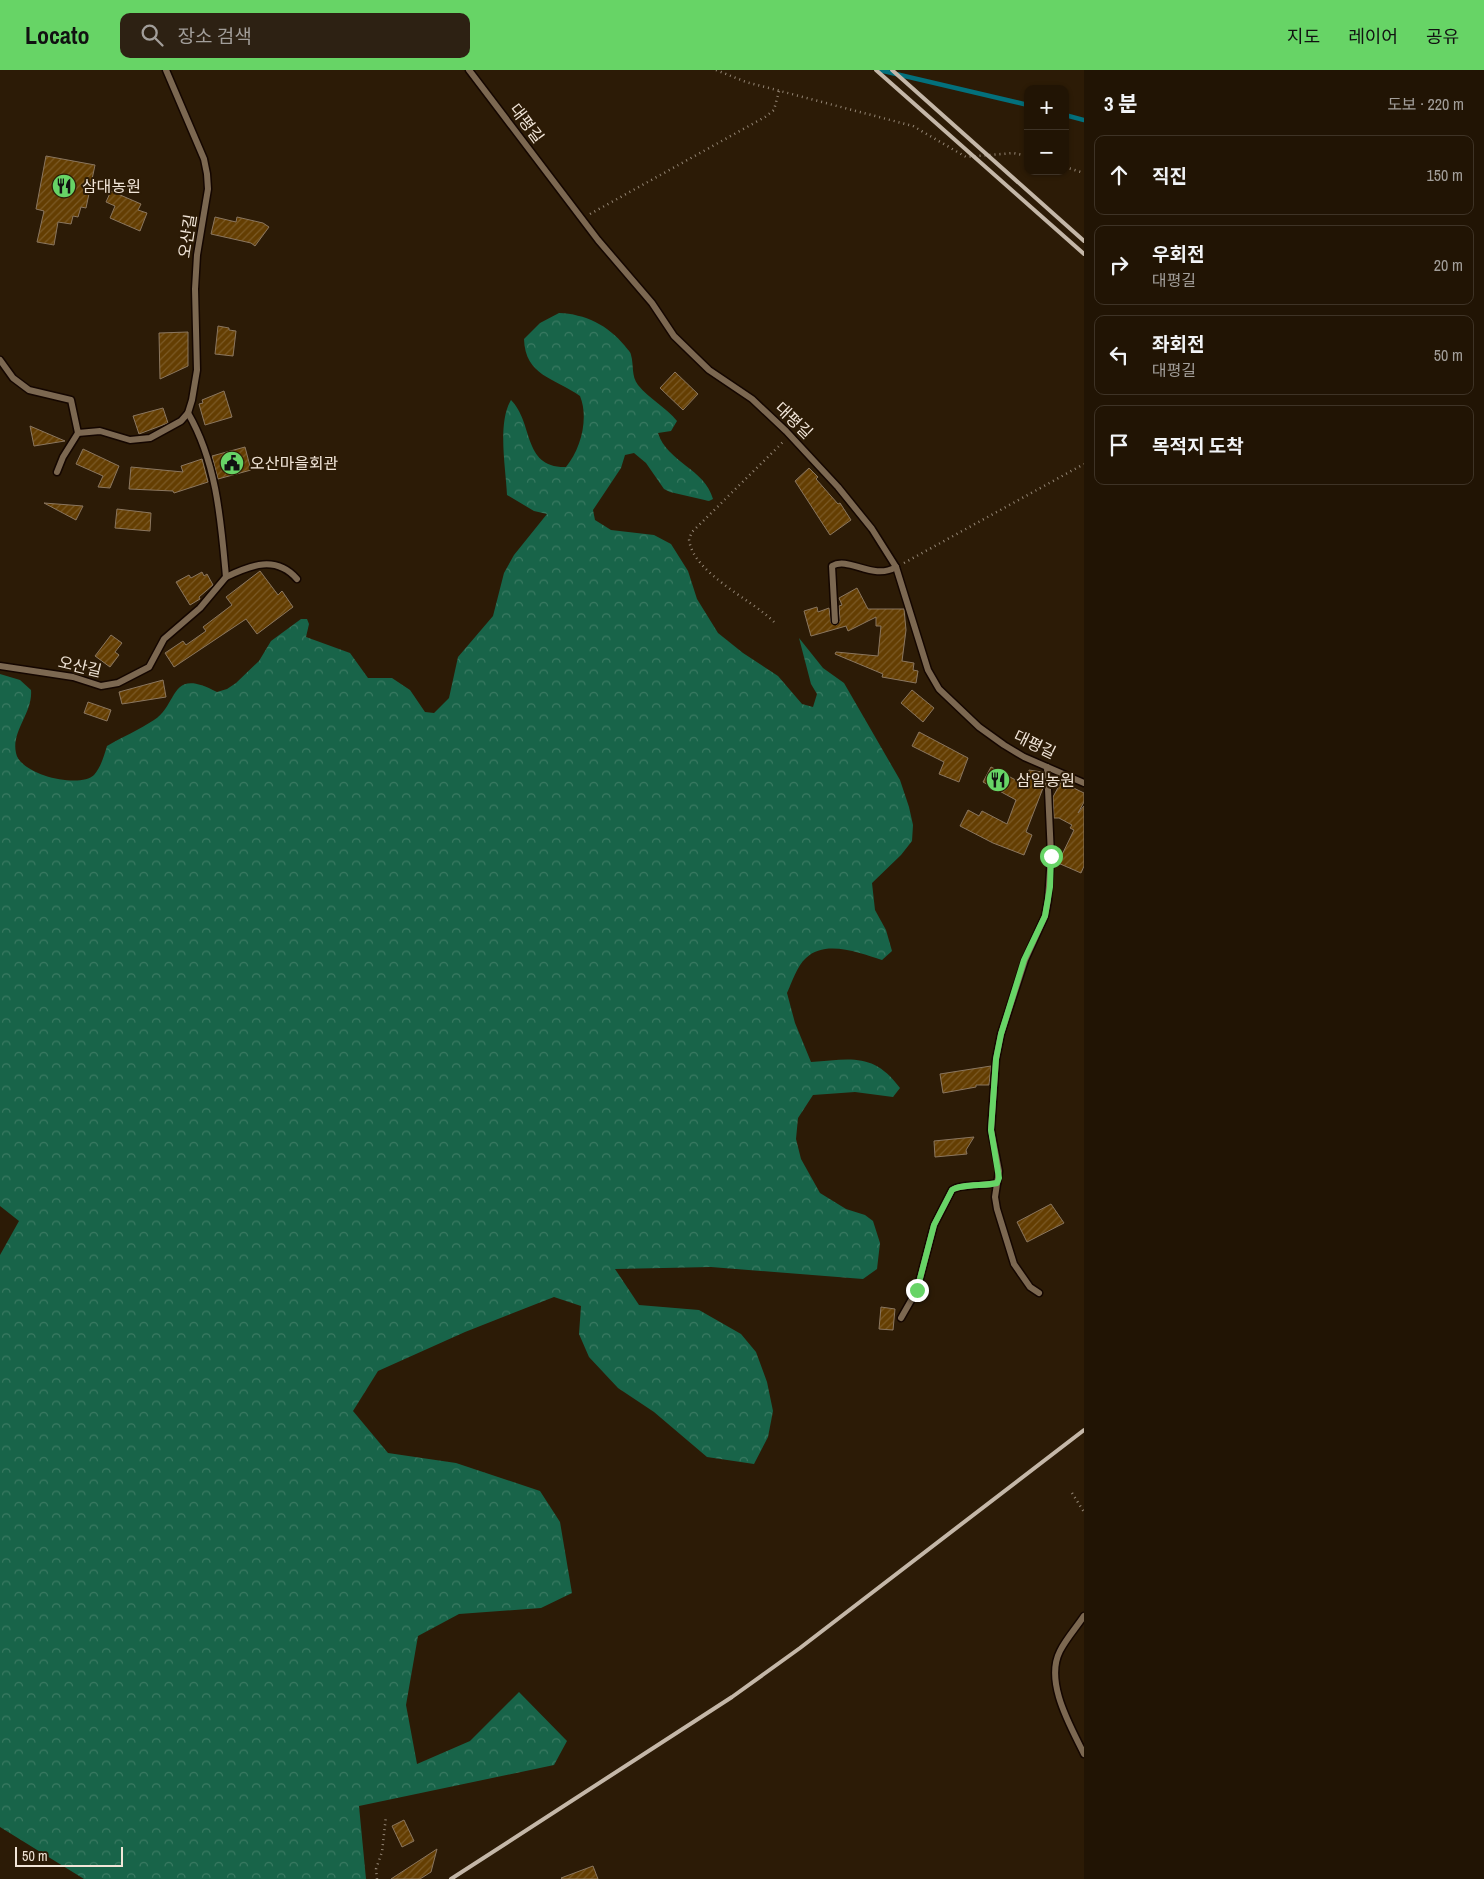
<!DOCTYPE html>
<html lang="ko">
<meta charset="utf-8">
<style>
body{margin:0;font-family:"Archivo Narrow","Noto Sans KR",sans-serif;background:#2d2113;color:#f1f3f6}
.controls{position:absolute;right:15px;top:15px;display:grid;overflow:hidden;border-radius:10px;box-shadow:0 1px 4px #0004}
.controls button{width:45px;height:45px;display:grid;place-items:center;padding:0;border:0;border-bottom:1px solid #3e3326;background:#211404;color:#f1f3f6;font:25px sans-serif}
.scale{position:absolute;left:15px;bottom:12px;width:108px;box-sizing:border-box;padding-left:5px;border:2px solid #f1e5d8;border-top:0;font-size:14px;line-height:18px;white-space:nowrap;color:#f1e5d8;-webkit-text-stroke:4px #2c1b06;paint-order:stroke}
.stop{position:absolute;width:15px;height:15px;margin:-11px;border:4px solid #67d466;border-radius:50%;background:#fff}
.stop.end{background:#67d466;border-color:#fff;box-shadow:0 1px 5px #0008}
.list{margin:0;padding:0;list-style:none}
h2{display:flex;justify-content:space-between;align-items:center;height:65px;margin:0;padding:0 20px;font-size:21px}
h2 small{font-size:16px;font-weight:400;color:#a29e9a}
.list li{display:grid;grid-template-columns:32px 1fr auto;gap:15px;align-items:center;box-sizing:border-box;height:80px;margin:0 10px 10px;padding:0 10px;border:1px solid #3e3326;border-radius:10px}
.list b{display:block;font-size:19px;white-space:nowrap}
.list p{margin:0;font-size:16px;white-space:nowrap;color:#a29e9a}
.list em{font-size:16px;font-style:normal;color:#a29e9a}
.icon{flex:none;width:28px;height:28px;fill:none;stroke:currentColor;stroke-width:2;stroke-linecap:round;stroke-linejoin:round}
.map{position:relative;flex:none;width:1084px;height:1809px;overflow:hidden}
header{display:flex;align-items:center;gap:30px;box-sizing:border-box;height:70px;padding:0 25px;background:#67d466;color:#111}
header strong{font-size:24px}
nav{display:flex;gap:28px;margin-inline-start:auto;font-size:18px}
.search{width:350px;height:45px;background:#2d2113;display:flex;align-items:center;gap:12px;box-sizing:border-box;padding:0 18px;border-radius:10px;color:#a29e9a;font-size:19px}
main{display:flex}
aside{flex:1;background:#211404}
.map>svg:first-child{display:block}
</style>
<header>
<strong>Locato</strong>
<div class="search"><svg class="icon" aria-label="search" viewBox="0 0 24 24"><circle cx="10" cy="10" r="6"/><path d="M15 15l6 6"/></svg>장소 검색</div>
<nav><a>지도</a><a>레이어</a><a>공유</a></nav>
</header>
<main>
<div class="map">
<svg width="1084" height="1809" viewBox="0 0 1084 1809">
<defs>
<pattern id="forest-crowns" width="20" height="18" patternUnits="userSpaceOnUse" patternTransform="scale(1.25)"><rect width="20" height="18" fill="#186449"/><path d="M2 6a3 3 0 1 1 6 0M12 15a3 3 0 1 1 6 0" fill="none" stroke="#3a7a62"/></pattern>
<pattern id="building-hatch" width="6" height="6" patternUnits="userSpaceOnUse" patternTransform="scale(1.25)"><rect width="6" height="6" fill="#643e02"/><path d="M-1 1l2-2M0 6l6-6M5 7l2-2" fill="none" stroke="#7b5a26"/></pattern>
</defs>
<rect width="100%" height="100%" fill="#2c1b06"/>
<path fill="url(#forest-crowns)" d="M559,243C585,244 608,255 625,276C627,279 631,282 631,285C634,295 631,306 638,315C649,329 666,337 677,351L671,361L658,363C667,392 705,399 713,429L709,431L670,422L664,419L646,393L634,383L625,385L621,398L593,440L595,450L611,460L654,465L671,474L688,501L697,529L718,563L743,583L778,606L802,634L813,637L817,624L811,614L799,568L823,598L844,613L900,710L909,737L913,755L912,771L901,785L872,813L875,840L886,860L892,881L882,890C861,883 825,869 806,888C797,896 792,912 787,923L795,953L811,992C850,989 874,982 900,1018L893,1027L855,1022L813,1025L798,1048L796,1069L801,1089L820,1123L846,1139L865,1145L873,1151L880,1173L877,1199L863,1209L711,1197L615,1199L639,1235L699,1240L741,1264L756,1282L767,1312L773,1341L768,1367L754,1394L707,1387L654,1342L618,1318L589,1287L579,1264L581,1236L554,1227L465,1262L378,1301L353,1341L388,1383L456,1393L540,1421L560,1452L572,1523L541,1538L459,1544L418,1566L406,1635L417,1694L470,1671L519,1622L567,1671L554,1695L359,1736L366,1809H84L0,1757V1185L19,1151L0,1136V604L20,610L31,620C33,643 11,661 16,683C20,705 80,719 94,705C101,697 104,686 107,676C122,667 139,660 154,650C179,634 169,596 217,622L227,619L236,613L259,591L271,571L301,549H307L309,554L306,567L350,583L368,608H392L410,620L425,642L434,643L449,628L458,587L493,546L504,503L514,485L547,444L534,441L507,425C506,399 497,353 511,330C534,353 522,398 566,397C581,379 589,348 580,326C555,308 525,306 524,269L540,253Z"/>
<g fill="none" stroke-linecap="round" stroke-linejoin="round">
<g stroke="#03707c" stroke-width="4.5">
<path d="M879,0L1028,35"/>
<path d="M1065,45L1084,50"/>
</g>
</g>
<g fill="url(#building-hatch)" stroke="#8a765f">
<path d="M46,86L95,95L86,138L81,137L78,147L73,146L71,154L58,152L54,175L37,172L44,141L36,139Z"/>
<path d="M111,121L141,134L138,140L147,143L140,161L110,148L115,136L106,132Z"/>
<path d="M215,147L236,152L237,147L263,153L269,157L255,176L251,173L211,164Z"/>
<path d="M218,256L229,258V260L236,261L233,286L215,284Z"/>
<path d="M188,262V296L160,309L159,263Z"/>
<path d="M675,302L698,324L683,340L660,318Z"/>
<path d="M224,321L232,347L205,355L199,334L203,333L202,330Z"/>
<path d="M163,338L168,353L139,364L133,346Z"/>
<path d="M30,356L65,371L34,376Z"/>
<path d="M245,377L251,400L218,409L212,386Z"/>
<path d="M83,379L119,396L110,418L98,417L103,406L76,394Z"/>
<path d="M202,389L208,412L174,423L173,421L129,419L131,397L183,402L181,396Z"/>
<path d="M809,398L818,407L816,409L838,434L840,433L851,450L830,465L795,411Z"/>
<path d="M44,433L83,436L76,450Z"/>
<path d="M117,439L151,443L150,461L115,458Z"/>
<path d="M260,501L278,525L282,521L293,537L257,564L246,549L174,597L165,583L183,571L186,575L206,561L203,557L232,535L226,527Z"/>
<path d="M202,502L204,506L207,504L213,515L199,527L200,529L190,535L176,512L189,505L191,508Z"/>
<path d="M857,518L868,539H904L906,560L902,591L914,593L913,600L918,601L916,613L882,607L883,604L835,584L836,582L878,586L881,556H876V547L848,561L846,556L811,566L804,541L817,537L818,542L829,538L831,553L837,555L840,551L839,536L842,535L839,528Z"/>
<path d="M111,565L122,573L115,582L119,585L110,597L95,586Z"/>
<path d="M163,610L166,627L122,634L119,622Z"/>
<path d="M912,620L934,638L923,652L901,633Z"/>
<path d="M88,632L111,640L107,651L84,643Z"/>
<path d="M919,662L968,688L959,712L939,704L944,692L912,676Z"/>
<path d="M991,697L1029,717V700L1042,702L1043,718L1026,762L1032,765L1024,785L993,773L960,756L968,740L979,746L982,741L1007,754L1016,730L983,712Z"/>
<path d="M1061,712L1084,723V732L1078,743L1084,736V796L1081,803L1058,793L1074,760L1070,758L1072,755L1059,748H1054L1053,727Z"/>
<path d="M991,996L989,1015H976V1017L943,1023L940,1004Z"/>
<path d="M974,1067L966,1080L967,1084L935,1087L934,1071Z"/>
<path d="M1051,1134L1064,1153L1027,1172L1017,1152Z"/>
<path d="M881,1237L895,1239L893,1260L879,1259Z"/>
<path d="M404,1750L414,1771L402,1777L392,1756Z"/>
<path d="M437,1779L431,1802L420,1809H391Z"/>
<path d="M593,1796L598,1809H562L561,1808Z"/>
</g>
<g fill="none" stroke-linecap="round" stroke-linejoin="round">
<g stroke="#140600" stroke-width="9">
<g id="service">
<path d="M469,0L598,170L652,233L674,266L709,300L752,329L786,361L838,417L872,459L896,497L928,600L939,619L979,657L1004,675L1024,687L1084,713"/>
<path d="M0,290L13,308L29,320L71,330L78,363L100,361L130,370L150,368L181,351L188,343L192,330L197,300L195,219L197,185L208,119L207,104L204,89L166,0"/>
<path d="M57,402L63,387L78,363"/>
<path d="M226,507C251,495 276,485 297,509"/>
<path d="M835,551L832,496C849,486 873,511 896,497"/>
<path d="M0,596L73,607L101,616L118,613L149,597L164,569L200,538L226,507C221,452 217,393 188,343"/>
<path d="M1039,1223L1030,1217L1014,1194L997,1139L995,1127L999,1101L991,1060L996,989L1001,964L1025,890L1045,846L1048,830L1051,786L1047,697"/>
<path d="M901,1248L917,1220L934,1155L952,1120C959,1114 986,1116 997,1113"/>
<path d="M1084,1546C1076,1558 1066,1569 1060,1581C1044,1612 1071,1657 1084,1684"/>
</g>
</g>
<g stroke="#948675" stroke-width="2.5" stroke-dasharray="1 4" stroke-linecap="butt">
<path d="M716,0L746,12L913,56L966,87L1013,83L1028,86"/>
<path d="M1065,97L1084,103"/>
<path d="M590,144L765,47L774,40L779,21"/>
<path d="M904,493L1084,394"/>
<path d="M774,552C753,530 692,503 689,469L692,462L784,371"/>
<path d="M1072,1423L1084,1442"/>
<path d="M377,1809L376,1799L382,1782L386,1746"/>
</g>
<use href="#service" stroke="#7c6851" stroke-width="6"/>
<g stroke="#c4b7a8" stroke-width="4">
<path d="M876,0L1084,184"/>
<path d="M892,0L1084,171"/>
<path d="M451,1809L732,1627L800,1578L1084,1360"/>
</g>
</g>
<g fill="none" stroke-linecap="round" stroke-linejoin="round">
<path stroke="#67d466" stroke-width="6" d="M917,1220L934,1155L952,1120C959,1114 986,1116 997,1113L999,1108L991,1060L996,989L1001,964L1024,890L1045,846L1050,817L1051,786"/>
</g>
<defs>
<g id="restaurant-disc" transform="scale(1.25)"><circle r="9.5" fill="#67d466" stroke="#2c1b06"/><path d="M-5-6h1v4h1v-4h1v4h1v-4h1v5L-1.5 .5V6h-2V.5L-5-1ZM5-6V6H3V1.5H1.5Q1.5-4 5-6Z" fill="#111"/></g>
<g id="civic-disc" transform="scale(1.25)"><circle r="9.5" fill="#67d466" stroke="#2c1b06"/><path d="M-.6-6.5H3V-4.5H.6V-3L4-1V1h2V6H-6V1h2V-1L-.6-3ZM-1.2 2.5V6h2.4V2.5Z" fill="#111"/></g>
</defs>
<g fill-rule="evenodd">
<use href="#restaurant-disc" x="64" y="116"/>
<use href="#civic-disc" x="232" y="393"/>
<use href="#restaurant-disc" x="998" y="710"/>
</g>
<g text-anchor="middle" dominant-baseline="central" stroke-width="4" stroke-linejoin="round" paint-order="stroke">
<g font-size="16" fill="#f1e5d8" stroke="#2c1b06">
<text transform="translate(527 53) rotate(53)">대평길</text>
<text transform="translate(187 166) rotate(-81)">오산길</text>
<text transform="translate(794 350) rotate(44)">대평길</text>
<text transform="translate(80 596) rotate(13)">오산길</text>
<text transform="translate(1035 674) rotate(26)">대평길</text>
</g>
<g font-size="16" fill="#f1e5d8" stroke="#2c1b06" text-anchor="start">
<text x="82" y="116">삼대농원</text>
<text x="250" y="393">오산마을회관</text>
<text x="1016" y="710">삼일농원</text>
</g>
</g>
</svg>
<div class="controls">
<button>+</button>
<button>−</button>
</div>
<div class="scale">50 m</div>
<div class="stop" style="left:1051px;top:786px"></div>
<div class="stop end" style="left:917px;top:1220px"></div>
</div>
<aside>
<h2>3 분<small>도보 · 220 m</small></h2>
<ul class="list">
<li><svg class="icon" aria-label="ahead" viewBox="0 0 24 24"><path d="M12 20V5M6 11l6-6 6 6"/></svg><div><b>직진</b></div><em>150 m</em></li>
<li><svg class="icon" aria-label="right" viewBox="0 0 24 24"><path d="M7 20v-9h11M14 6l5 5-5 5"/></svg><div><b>우회전</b><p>대평길</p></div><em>20 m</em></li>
<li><svg class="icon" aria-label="left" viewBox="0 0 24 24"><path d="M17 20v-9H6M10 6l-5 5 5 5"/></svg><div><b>좌회전</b><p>대평길</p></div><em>50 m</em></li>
<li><svg class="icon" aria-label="arrive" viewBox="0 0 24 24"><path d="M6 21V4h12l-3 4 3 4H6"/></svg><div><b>목적지 도착</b></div></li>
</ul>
</aside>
</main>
